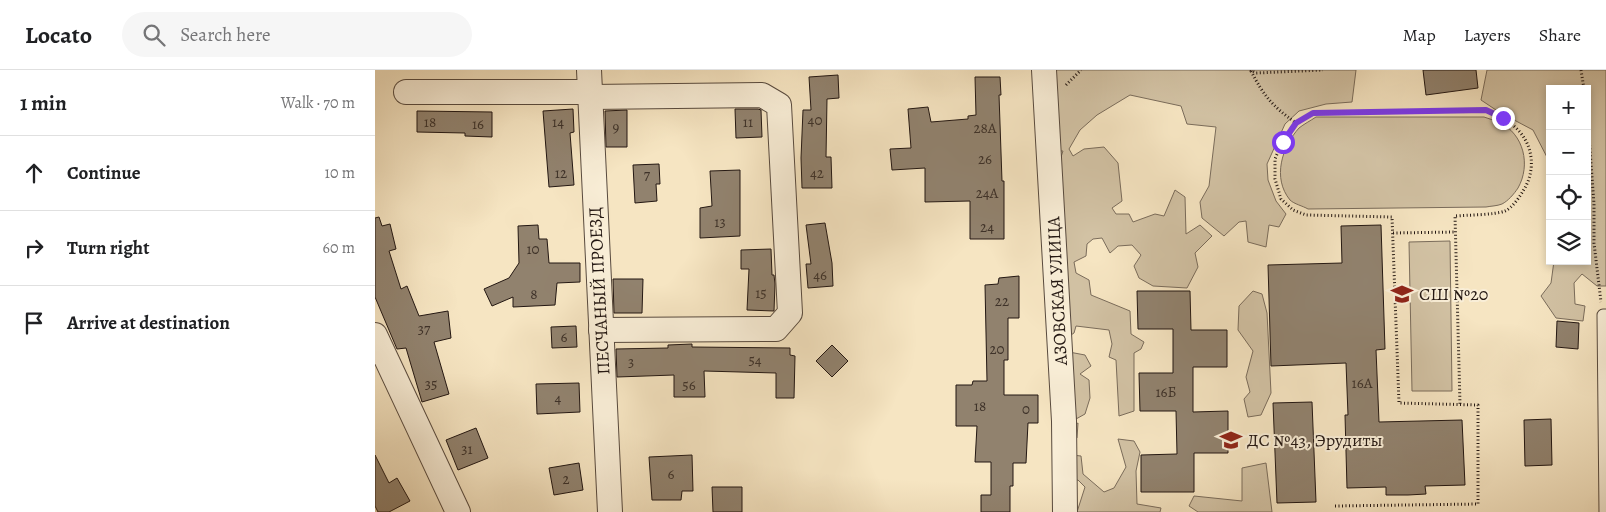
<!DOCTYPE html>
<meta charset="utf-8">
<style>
body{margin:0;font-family:Alegreya,serif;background:#f6f6f6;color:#202124}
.controls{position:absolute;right:15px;top:15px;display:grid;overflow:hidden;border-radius:0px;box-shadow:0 2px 8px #0003}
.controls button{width:45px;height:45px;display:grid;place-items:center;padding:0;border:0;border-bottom:1px solid #e0e0e0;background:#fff;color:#202124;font:25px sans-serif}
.stop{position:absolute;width:15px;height:15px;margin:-11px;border:4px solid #7c3aed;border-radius:50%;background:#fff}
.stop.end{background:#7c3aed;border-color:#fff;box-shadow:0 1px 5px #0008}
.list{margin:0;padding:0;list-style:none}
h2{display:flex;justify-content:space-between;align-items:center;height:65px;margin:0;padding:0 20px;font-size:21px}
h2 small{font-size:16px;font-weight:400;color:#757577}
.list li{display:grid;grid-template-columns:32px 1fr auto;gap:15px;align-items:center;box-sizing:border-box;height:75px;padding:0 20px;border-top:1px solid #e0e0e0}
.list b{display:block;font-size:19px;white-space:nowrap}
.list em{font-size:16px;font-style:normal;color:#757577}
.icon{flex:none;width:28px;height:28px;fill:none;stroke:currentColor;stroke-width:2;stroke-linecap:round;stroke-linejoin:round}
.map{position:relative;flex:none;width:1231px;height:442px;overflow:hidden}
header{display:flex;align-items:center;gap:30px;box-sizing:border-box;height:70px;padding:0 25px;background:#fff;border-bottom:1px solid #e0e0e0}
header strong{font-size:24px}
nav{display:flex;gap:28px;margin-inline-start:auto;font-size:18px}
.search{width:350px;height:45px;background:#f6f6f6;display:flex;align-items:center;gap:12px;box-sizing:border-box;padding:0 18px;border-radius:28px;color:#757577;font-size:19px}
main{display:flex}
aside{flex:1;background:#fff}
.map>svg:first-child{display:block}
</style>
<header>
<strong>Locato</strong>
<div class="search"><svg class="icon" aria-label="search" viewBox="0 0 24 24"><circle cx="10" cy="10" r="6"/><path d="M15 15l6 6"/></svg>Search here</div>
<nav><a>Map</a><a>Layers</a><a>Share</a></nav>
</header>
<main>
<aside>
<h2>1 min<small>Walk · 70 m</small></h2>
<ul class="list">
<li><svg class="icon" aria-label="ahead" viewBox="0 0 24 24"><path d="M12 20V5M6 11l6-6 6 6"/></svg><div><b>Continue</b></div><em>10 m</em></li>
<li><svg class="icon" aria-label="right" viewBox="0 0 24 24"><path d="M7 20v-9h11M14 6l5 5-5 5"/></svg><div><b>Turn right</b></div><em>60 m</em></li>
<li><svg class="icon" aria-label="arrive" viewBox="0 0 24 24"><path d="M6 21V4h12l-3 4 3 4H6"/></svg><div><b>Arrive at destination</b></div></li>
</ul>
</aside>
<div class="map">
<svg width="1231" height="442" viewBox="0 0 1231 442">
<rect width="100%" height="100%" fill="#f6e5c2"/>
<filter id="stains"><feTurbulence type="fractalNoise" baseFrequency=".004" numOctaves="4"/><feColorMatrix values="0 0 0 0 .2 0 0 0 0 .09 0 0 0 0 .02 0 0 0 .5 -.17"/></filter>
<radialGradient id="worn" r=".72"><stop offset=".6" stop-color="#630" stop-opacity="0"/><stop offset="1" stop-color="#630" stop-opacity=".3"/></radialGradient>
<g fill="#d2c2a4" stroke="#7a6c5b">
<path d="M671,0H981L977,32L951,34L924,41L910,54L892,94L893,110L901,131L911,144L904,157L894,155L891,177L873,172L871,151L864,152L849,166L827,148L825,132L834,116L841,57L812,54L806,36L755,25L722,45L705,60L694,79L698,86L709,79L729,77L743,93L747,131L737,138L741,144H754L758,152L780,144L789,146L800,120L810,127L811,164L825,155L837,166L820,183L823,197L812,218L778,216L764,208L759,196L766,185L757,175L743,176L735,183L727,168L718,169L712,174L711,186L699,192L701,203L714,210L716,225L755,241L756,264L769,272L766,279L759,283V341L744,346L741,290L734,287L737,274L734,260L701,256L699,263L693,267L685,90L688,81H674Z"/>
<path d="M1112,0H1231V216H1222L1207,204L1199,213L1200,234L1210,236L1208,251L1181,248L1166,226L1176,213L1179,191H1212V19H1175V93L1158,60L1124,42L1106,30Z"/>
<path d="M941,47H1109C1114,49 1119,50 1124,52C1149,64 1156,95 1143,118C1139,124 1133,131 1127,134C1122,136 1116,136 1111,137L933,139C928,136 919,134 915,130C897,108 907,77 924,58C929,54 935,51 941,47Z"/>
<path d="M1075,171L1077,321H1037L1034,172Z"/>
<path d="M878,221L887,224L892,243L896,323L886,345L873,347L869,329L875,322L871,307L878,281L863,260L864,236Z"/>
<path d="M694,282L710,285L716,296L705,304L714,310L715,328L710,344L701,349Z"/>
<path d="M703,353L702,368L689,377L688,384L706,386L708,404L729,422L739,418L751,397L743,369L759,371L765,382L761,401L762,434L786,438L785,442H702L710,417L703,410L683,411L680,364Z"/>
<path d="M891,393L897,442H823L814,436L819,426L867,431V398Z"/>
</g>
<g fill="#91826e" stroke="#231712">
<path d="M1048,0H1101L1103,18L1051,25Z"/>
<path d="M463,5L464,28L452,29L451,87H456L457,118H427L426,88L428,40H436L434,7Z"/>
<path d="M600,7H625L626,25H624L627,111H629V169H595V131L550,132V98L517,100L515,79L536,78L533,39L553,37L556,52L593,49V46L601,45Z"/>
<path d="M198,39L199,62L195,63L199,115L174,117L168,41Z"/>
<path d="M360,39H383L386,40L387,67L361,68Z"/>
<path d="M252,40V77H231L230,41Z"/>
<path d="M42,41L117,42V67L90,66V63L42,62Z"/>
<path d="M284,94L285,114H281L282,131L260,133L258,95Z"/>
<path d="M365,100V166L325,168V138L337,136L335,101Z"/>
<path d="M4,147L7,156L15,154L21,179L14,181L26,219L32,216L44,246L73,241L76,268L59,272L74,324L47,332L31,278L22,279L0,227V148Z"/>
<path d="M450,153L457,193L458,216L433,218L431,194H436L431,155Z"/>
<path d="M163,155L164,169H172L174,193H205V212L182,213L180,235L138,237V227L117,236L109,219L134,208L144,193L143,156Z"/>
<path d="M1006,155L1010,279L1001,280L1004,352L1087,350L1090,415L1050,416L1051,424L1033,425H1011V417L972,418L970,345H973L971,293L896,296L893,195L967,193L966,156Z"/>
<path d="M396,179L397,205H399L400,214L399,241L372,240L374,199H366V180Z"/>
<path d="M644,206V248H633V290H629V325H663V353H653L651,393H638V416H635V442H606V425H616V392H600L602,356H581V315H597L598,311H612L610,215L623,214L624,208Z"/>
<path d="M238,209H268L267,243H239Z"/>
<path d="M762,221H815L816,260H852V297H818V342L853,341V383H819V422H766V385L802,384L801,341H765L764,303H798V259H763Z"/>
<path d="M1182,251L1204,253L1203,279L1181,277Z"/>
<path d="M201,256L202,277L177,278L176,257Z"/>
<path d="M317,274V277L415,278V285L420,286L419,328H401V303L329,301L330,327H299V305L242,307L241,279L293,278V275Z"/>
<path d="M457,275L473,291L457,307L441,291Z"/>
<path d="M204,313L205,342L162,344L161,314Z"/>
<path d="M937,332L941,432L902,433L898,333Z"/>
<path d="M1176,349L1177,395L1150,396L1149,350Z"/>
<path d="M101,358L113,388L83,400L71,370Z"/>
<path d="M0,385L14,413L22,408L35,431L14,442H3L0,436Z"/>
<path d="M317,385L318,421H307L306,430H277L274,387Z"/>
<path d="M204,393L208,420L179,425L174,398Z"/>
<path d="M337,417H367V442H338Z"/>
</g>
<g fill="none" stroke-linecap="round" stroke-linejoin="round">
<g stroke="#584a3e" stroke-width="13">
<path id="service" d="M1230,442L1228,245H1231"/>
</g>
<g stroke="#584a3e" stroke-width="26">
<g id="minor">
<path d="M214,0L235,442"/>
<path d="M669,0L689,351L690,442"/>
<path d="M31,22H215"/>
<path d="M215,27L387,25L404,35L415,243L401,259L226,260"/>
<path d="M0,265L83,442"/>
</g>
</g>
<g stroke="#231712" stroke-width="3" stroke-dasharray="1 2.5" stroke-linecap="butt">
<path d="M875,0L881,3L948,0"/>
<path d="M1206,0L1209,19"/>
<path d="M876,1C889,26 897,36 921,53"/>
<path d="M691,15L706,0"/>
<path d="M1212,40L1219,134V173L1226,232"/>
<path d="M1018,163L1081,162"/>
<path d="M960,436L1103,434V335L1024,333L1017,147L931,145L918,140L906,129L900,109V89L907,72L921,53L938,43L1111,41C1122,45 1133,50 1141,58C1159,75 1161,101 1148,121C1144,128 1137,138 1130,141C1120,145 1092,145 1080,146L1085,334"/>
</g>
<use href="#service" stroke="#f9eed7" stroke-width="11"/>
<use href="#minor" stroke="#f9eed7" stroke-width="24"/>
</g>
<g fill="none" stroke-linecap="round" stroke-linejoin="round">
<path stroke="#7c3aed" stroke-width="6" d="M908,72L921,53L938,43L1111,40L1128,48"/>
</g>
<defs>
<g id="school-bare" transform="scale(1.725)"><path d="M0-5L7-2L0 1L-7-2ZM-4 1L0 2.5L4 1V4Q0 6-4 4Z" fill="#8f2418" stroke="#f9eed7" stroke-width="2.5" paint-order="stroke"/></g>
</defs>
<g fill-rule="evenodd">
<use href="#school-bare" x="1027" y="224"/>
<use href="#school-bare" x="856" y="370"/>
</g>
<g text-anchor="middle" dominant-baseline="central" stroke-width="4" stroke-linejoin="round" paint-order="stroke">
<g font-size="15" fill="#3e3229">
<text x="440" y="50">40</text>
<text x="55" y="52">18</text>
<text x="183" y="52">14</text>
<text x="373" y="52">11</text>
<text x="103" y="54">16</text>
<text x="241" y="57">9</text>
<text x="610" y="58">28А</text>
<text x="610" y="89">26</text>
<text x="186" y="103">12</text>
<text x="442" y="103">42</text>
<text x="272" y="105">7</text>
<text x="612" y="123">24А</text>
<text x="345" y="152">13</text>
<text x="612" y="157">24</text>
<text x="158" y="179">10</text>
<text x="445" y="205">46</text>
<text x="386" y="223">15</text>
<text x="159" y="224">8</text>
<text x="627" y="231">22</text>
<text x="49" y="259">37</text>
<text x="189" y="267">6</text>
<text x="622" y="279">20</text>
<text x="380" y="290">54</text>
<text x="256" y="292">3</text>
<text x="987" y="313">16А</text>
<text x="56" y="314">35</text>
<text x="314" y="315">56</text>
<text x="791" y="322">16Б</text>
<text x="183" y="328">4</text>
<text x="605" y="336">18</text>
<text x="651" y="339">0</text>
<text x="92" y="379">31</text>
<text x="296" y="404">6</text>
<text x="191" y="409">2</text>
</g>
<g font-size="18" fill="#231712" stroke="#f9eed7">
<text transform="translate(224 221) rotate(-93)">ПЕСЧАНЫЙ ПРОЕЗД</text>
<text transform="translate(682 221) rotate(-93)">АЗОВСКАЯ УЛИЦА</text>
</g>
<g font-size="18" fill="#231712" stroke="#f9eed7" text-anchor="start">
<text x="1044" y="224">СШ №20</text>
<text x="872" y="370">ДС №43, Эрудиты</text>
</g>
</g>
<rect width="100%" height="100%" filter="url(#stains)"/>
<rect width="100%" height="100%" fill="url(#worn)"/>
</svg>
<div class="controls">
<button>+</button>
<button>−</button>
<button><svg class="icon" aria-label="locate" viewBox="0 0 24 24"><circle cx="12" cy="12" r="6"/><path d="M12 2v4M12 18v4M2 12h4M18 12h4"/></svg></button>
<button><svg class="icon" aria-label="layers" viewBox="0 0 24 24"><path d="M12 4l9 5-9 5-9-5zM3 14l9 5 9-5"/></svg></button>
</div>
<div class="stop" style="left:908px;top:72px"></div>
<div class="stop end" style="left:1128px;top:48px"></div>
</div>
</main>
